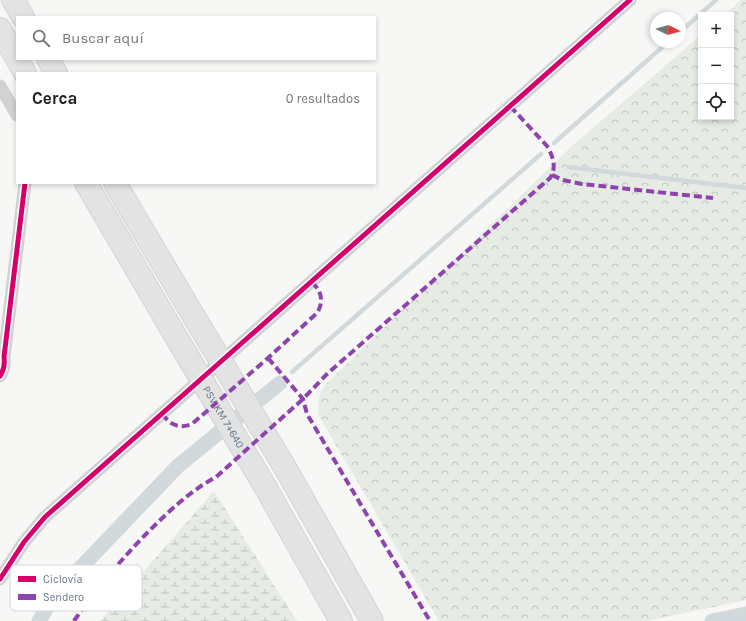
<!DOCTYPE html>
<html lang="es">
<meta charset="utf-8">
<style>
body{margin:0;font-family:Karla,sans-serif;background:#f6f6f6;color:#202124}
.controls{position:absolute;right:12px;top:12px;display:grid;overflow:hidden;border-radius:0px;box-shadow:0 2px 6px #0003}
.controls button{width:36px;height:36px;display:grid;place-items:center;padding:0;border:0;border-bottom:1px solid #e0e0e0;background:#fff;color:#202124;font:20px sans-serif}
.compass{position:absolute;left:650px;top:12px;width:36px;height:36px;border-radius:50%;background:#fff;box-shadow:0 2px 6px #0003;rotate:95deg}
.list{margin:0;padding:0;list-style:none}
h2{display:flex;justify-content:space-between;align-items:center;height:52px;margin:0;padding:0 16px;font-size:17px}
h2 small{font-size:13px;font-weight:400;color:#757577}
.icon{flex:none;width:22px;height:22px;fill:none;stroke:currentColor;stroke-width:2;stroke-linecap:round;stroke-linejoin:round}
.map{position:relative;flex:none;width:746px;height:621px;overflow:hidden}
.search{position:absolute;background:#fff;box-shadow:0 2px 6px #0003;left:16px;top:16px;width:360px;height:44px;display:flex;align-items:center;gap:10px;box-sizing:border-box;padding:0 14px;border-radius:0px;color:#757577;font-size:15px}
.panel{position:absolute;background:#fff;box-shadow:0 2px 6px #0003;left:16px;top:72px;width:360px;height:112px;border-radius:0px}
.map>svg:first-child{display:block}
</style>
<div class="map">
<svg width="746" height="621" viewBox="0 0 746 621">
<defs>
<pattern id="wetland-marsh" width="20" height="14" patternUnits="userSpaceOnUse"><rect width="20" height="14" fill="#e6ebe4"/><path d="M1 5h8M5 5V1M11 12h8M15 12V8" fill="none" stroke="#bec3bf"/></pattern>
<pattern id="park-crowns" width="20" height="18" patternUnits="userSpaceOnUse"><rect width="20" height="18" fill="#e6ebe4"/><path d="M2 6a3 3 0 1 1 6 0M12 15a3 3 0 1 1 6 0" fill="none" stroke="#bec3bf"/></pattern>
</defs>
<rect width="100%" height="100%" fill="#f7f7f6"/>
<path fill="url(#wetland-marsh)" d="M214,491L297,621H100L102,619Z"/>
<path fill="url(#park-crowns)" d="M741,0H746V600L647,621H439L319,416C317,403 318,394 326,384L572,146L701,35V117H731V15H724Z"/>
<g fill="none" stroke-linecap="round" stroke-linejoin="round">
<g stroke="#d1d9dc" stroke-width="4.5">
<path d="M680,32L716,0"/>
<path d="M554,143L668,42"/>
<path d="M568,167L746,188"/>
<path d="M292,372L541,154"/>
</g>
<g stroke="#d1d9dc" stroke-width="15">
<path d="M39,621L46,609L66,583L178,466L280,383"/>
<path d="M712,621L746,614"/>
</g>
<g stroke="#d2d4d5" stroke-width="24">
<g id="highway">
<path d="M13,0L23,17"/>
<path d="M0,29L25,73"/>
<path d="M48,59L56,73"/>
<path d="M86,183L172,330"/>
<path d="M115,183L193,315"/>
<path d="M283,464L372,621"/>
<path d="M263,483L341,621"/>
</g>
</g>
<g stroke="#d1d2d3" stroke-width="13">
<path d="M0,86L17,115"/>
<path d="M0,376C4,370 5,364 4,357L25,183"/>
<path d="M0,579L24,542L45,517L630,0"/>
</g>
<use href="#highway" stroke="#e3e3e4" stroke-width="22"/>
<g stroke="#d2d4d5" stroke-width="24" stroke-linecap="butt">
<g id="highway-bridge">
<path d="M193,315L283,464"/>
<path id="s1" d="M172,330L263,483"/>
</g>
</g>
<use href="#highway-bridge" stroke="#e3e3e4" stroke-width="22"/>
<g stroke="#8e44ad" stroke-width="4" stroke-dasharray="8 4" stroke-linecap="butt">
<path d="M552,175L563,180L582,184L713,198"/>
<path d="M268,358L303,399L307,414L430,621"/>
<path d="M162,414C171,425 178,429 192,424L268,358L317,313C324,302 322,290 311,282"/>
<path d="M74,621C96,589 120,561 147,533C168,512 190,491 216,477L303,399L327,374L550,178C557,168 553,156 547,146L510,106"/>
</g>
<g stroke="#fff" stroke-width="8">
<g id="cycleway">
<path d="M0,376C4,370 5,364 4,357L25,183"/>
<path d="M0,579L24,542L45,517L630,0"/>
</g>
</g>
<use href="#cycleway" stroke="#d6006c" stroke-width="5"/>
</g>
<g text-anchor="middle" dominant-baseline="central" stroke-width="4" stroke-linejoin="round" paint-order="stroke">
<g font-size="11" fill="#657889" stroke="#fff">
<text stroke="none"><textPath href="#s1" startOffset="101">PSV KM 7+640</textPath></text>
</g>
</g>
<rect x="10" y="565" width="132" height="46" rx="6" fill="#fff" stroke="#d1d6dc" stroke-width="1"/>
<rect x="18" y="576" width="18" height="6" fill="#d6006c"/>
<rect x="18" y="594" width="18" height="6" fill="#8e44ad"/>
<g font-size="11" fill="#657889">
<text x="43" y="583">Ciclovía</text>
<text x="43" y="601">Sendero</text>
</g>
</svg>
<div class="controls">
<button>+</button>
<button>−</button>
<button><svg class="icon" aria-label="locate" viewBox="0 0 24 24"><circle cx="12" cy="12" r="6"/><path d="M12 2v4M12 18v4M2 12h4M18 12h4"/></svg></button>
</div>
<svg class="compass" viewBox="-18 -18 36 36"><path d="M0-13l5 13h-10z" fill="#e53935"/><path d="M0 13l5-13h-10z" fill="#757577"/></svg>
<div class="search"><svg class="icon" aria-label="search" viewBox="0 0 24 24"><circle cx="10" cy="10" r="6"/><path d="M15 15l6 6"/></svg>Buscar aquí</div>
<section class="panel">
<h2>Cerca<small>0 resultados</small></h2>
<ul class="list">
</ul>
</section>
</div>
